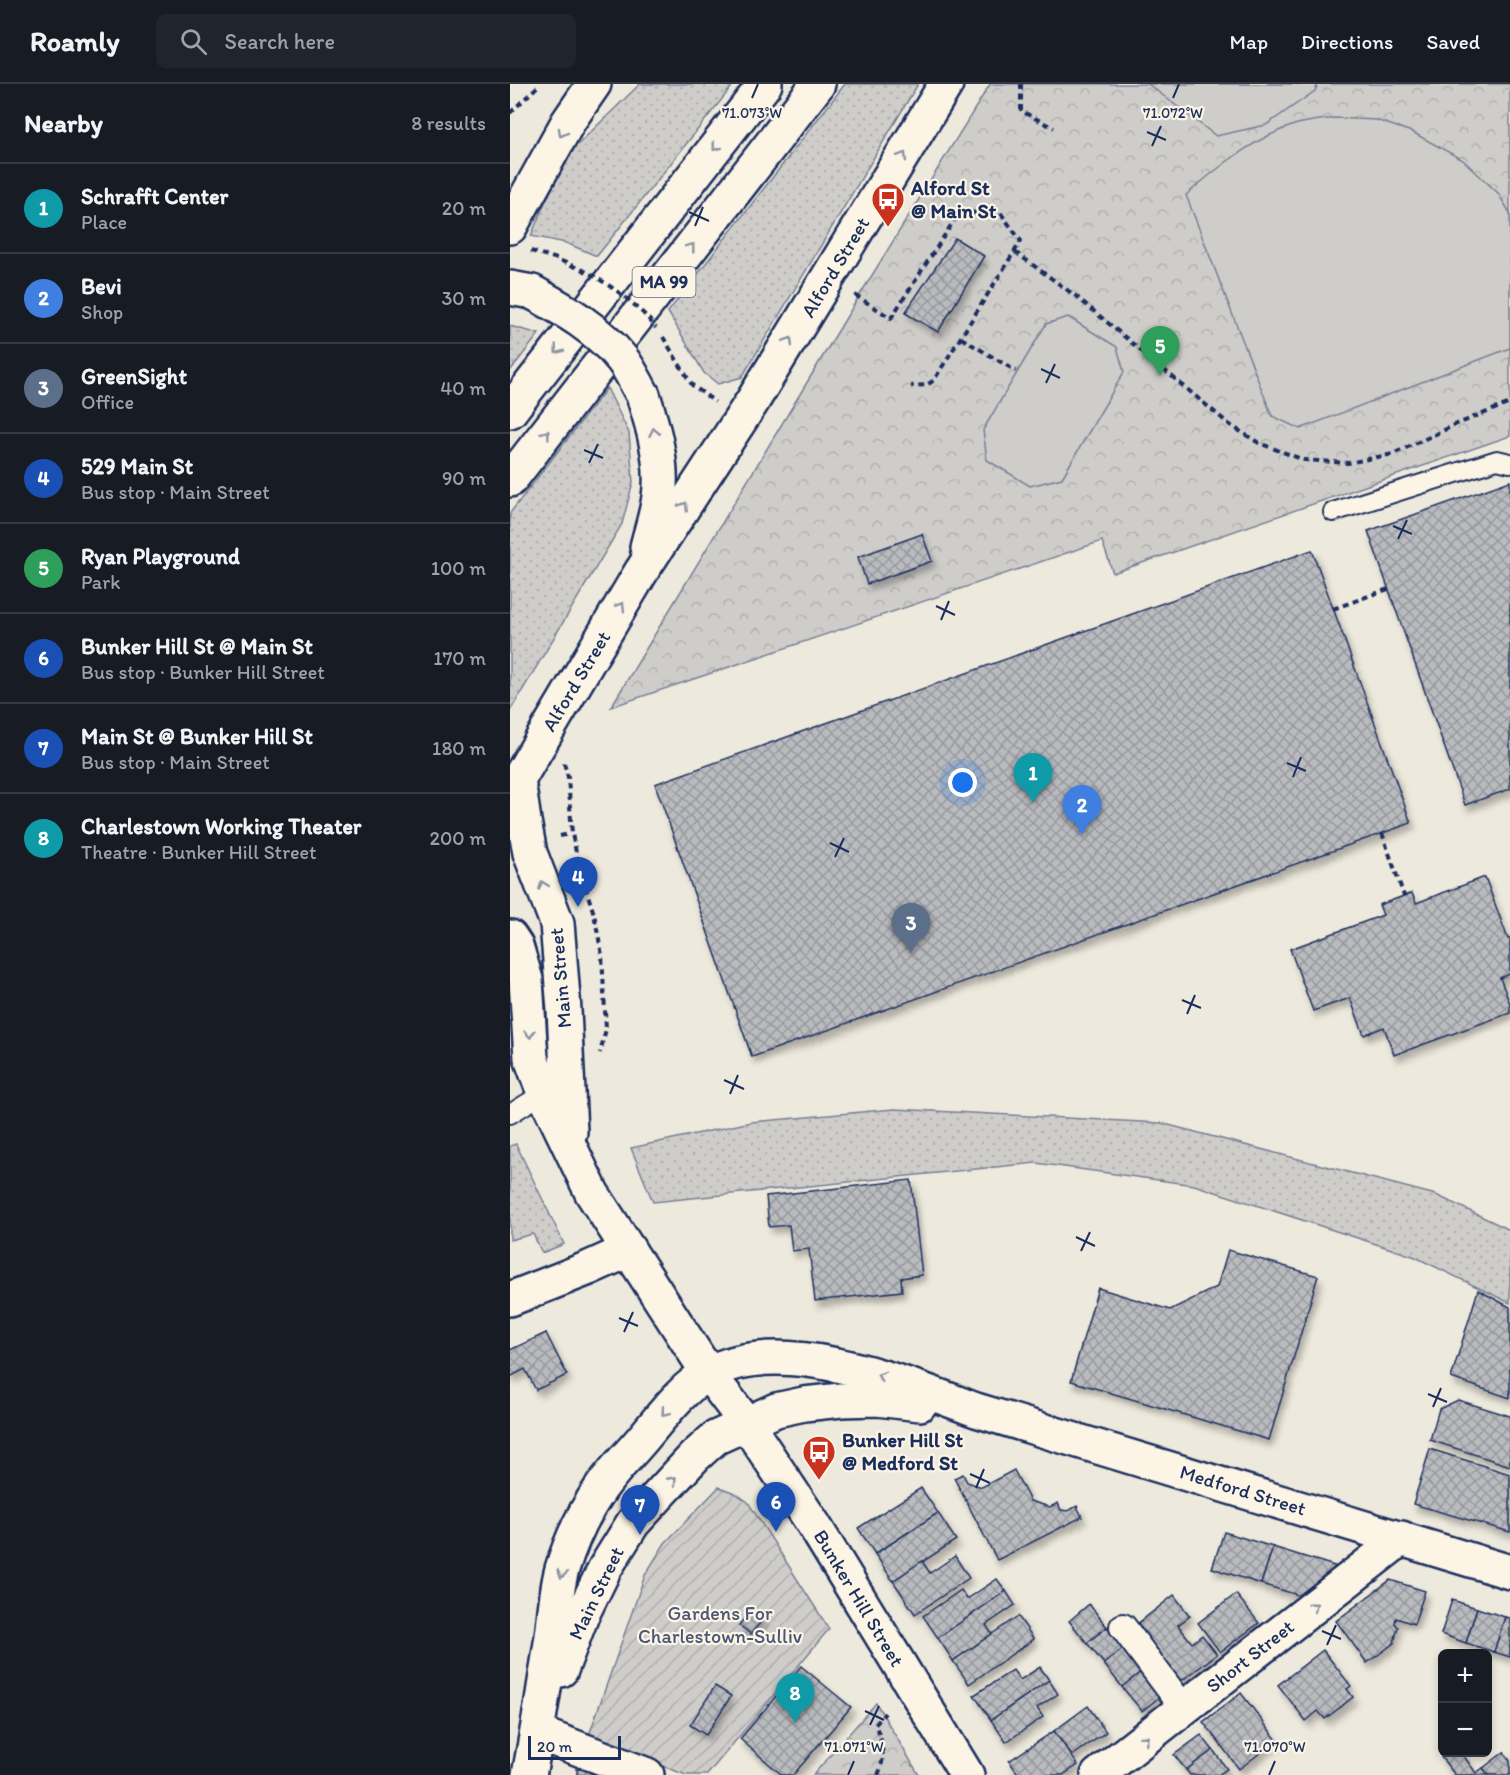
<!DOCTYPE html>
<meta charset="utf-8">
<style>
body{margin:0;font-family:Itim,sans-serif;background:#20242c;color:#f1f3f6}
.controls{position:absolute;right:18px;bottom:18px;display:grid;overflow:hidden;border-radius:9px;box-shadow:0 3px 9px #0003}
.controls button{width:54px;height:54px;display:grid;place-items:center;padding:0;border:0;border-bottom:2px solid #363941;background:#171b24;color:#f1f3f6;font:30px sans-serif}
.scale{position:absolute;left:18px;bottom:15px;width:93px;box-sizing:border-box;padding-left:6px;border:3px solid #1b2f5e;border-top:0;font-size:16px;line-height:21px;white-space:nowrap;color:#1b2f5e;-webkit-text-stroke:4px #fcf5e5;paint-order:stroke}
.you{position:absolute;left:453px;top:699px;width:21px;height:21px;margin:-15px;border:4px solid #fff;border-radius:50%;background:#1a73e8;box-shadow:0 0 0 9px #1a73e833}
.badge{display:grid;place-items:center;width:39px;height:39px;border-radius:50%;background:#c8321e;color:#fff;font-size:20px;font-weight:700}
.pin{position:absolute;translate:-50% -50px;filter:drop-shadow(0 2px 3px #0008)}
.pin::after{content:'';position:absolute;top:32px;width:21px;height:18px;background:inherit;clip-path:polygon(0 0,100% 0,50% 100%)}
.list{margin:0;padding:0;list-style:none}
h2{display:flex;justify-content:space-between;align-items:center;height:78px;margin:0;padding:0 24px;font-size:26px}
h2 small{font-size:20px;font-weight:400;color:#9ea1a6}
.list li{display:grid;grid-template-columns:39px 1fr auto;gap:18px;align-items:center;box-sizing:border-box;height:90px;padding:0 24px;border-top:2px solid #363941}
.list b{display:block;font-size:22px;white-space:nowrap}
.list p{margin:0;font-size:20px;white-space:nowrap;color:#9ea1a6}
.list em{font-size:20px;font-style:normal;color:#9ea1a6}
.icon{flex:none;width:33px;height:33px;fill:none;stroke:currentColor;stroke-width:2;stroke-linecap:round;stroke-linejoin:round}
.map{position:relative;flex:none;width:1000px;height:1691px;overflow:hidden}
header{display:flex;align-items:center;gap:36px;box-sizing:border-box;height:84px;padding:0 30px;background:#171b24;border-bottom:2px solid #363941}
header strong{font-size:28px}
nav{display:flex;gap:33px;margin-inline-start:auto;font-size:21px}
.search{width:420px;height:54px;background:#20242c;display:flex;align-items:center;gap:15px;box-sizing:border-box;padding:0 21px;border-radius:9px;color:#9ea1a6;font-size:22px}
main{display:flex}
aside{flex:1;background:#171b24}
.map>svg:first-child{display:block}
</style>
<header>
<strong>Roamly</strong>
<div class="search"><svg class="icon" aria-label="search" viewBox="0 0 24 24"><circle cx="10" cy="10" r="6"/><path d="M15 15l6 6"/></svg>Search here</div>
<nav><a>Map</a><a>Directions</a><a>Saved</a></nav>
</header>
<main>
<aside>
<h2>Nearby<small>8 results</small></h2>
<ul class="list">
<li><span class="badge" style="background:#0f9aa8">1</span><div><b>Schrafft Center</b><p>Place</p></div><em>20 m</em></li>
<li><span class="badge" style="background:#3f7fe0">2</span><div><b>Bevi</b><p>Shop</p></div><em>30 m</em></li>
<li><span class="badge" style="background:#5c6f8a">3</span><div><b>GreenSight</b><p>Office</p></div><em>40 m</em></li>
<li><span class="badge" style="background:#1a4fb4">4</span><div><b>529 Main St</b><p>Bus stop · Main Street</p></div><em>90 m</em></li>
<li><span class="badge" style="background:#2e9e5b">5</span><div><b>Ryan Playground</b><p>Park</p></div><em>100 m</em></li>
<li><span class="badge" style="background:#1a4fb4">6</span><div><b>Bunker Hill St @ Main St</b><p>Bus stop · Bunker Hill Street</p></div><em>170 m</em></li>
<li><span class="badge" style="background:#1a4fb4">7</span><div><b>Main St @ Bunker Hill St</b><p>Bus stop · Main Street</p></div><em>180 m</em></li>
<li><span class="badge" style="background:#0f9aa8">8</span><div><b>Charlestown Working Theater</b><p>Theatre · Bunker Hill Street</p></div><em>200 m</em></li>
</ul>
</aside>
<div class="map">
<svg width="1000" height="1691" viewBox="0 0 1000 1691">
<defs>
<pattern id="grass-dots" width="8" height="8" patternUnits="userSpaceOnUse" patternTransform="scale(1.5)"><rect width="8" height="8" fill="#cfcdca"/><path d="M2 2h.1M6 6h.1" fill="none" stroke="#b1b0b0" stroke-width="1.8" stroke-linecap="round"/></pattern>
<pattern id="park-crowns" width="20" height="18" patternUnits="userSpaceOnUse" patternTransform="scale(1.5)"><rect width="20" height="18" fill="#cfcdca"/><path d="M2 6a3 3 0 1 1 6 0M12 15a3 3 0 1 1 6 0" fill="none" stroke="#b1b0b0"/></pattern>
<pattern id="garden-furrows" width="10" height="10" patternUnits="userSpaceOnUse" patternTransform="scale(1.5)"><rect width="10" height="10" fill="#cfcdca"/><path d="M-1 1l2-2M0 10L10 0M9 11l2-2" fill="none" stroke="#b1b0b0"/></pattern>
<pattern id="building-cross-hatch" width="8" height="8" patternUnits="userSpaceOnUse" patternTransform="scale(1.5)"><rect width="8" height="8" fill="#babbbe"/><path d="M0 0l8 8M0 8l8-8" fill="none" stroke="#96989e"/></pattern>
<filter id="shadow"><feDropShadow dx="3.5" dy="6" stdDeviation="3" flood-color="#0004"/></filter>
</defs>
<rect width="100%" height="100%" fill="#eee9dd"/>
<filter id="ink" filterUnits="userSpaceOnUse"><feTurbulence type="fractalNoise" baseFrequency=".0167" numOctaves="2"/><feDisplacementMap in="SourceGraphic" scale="12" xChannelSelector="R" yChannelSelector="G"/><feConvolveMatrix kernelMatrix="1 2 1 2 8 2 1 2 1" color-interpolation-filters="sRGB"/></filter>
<g filter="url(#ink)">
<g fill="url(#grass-dots)" stroke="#757e94" stroke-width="1.5">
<path d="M130,0H224L87,172L56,159L21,152L53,75Z"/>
<path d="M335,0H408L232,293L208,300L194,289L158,228Z"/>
<path d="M0,242L29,250L0,287Z"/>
<path d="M97,304L119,349L123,398L112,440L0,627V429Z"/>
<path d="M384,1025L651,1039L926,1111L1000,1146V1219L903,1172L684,1101L526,1079L143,1118L121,1064L241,1038Z"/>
<path d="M6,1060L54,1160L32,1169L23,1150L0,1156V1062Z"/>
</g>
<g fill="url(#park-crowns)" stroke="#757e94" stroke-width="1.5">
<path d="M480,0H1000V352L603,489L592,457L101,623L348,214Z"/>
<path d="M366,1619L409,1691H303Z"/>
</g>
<path fill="url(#garden-furrows)" stroke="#757e94" stroke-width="1.5" d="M209,1403L225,1409L238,1418L319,1545L197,1691H176L78,1654L135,1491L155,1459Z"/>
<g fill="#cfcdca" stroke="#757e94" stroke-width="1.5">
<path d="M638,0H808L805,7L756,41L706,52Z"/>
<path d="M825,34L866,36L902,48L953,76L988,109L1000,129V264L790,345L762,332L676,111C708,83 743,55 784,41C797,37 812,36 825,34Z"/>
<path d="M558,233L607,263L614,288L552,394L520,402L477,376L473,346L536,240Z"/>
</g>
<g fill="url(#building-cross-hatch)" stroke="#1b2f5e" stroke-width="1.5" filter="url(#shadow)">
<path d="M445,154L474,172L428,248L395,229Z"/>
<path d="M1000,397V705L955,721L858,447Z"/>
<path d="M412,450L422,477L357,500L348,473Z"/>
<path d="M802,466L901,739L242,973L145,700Z"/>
<path d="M975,793L998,855L1000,854V890L990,894L1000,920V929L884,971L874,943L854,951L840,914L803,927L780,865L873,831L869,821L902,809L906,819Z"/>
<path d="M401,1096L412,1191L391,1194L392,1207L305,1217L299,1165L282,1167L279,1141L259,1143L256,1112Z"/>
<path d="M718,1166L808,1192L759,1356L561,1297L588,1204L660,1226L707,1203Z"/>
<path d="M968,1206L1000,1223V1314L941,1294Z"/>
<path d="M36,1249L57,1291L26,1306L15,1285L0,1293V1266Z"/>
<path d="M948,1316L1000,1332V1382L920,1356L929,1325Z"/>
<path d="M920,1365L1000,1390V1448L903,1420Z"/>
<path d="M504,1386L520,1417L540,1423L548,1419L551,1426L558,1427L567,1422L572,1433L487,1476L444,1394L453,1390L457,1398L472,1403Z"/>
<path d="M411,1404L428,1429L365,1470L348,1444Z"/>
<path d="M428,1429L446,1456L383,1497L365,1470Z"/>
<path d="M714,1448L763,1463L751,1500L702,1484Z"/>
<path d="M763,1463L828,1483L791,1512L751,1500Z"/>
<path d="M445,1472L459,1494L405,1530L383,1497L412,1477L420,1489Z"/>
<path d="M487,1495L496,1507L428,1554L413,1532L451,1506L457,1515Z"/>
<path d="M880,1496L915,1507L904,1540L886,1534L885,1539L888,1543L884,1559L857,1579L826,1537Z"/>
<path d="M496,1507L505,1521L476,1541L482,1550L443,1577L428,1554Z"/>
<path d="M726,1510L749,1539L710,1568L688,1539Z"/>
<path d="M664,1511L680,1532L668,1541L682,1559L692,1551L707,1570L670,1598L626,1541Z"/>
<path d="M942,1516L967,1524L956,1559L931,1550Z"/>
<path d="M579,1520L597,1543L577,1559L559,1537Z"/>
<path d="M967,1524L995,1533L984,1568L956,1559Z"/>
<path d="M242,1525L254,1534L241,1550L229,1541Z"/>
<path d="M508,1532L524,1555L459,1600L443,1577Z"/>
<path d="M995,1533L1000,1534V1573L984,1568Z"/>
<path d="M597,1543L614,1564L594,1580L577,1559Z"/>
<path d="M614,1564L632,1587L612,1603L594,1580Z"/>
<path d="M813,1566L841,1602L837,1605L843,1613L815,1635L808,1627L796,1637L768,1601Z"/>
<path d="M291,1582L341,1623L283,1691H272L230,1655Z"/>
<path d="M530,1583L539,1596L481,1636L464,1611L503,1586L510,1596Z"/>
<path d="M632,1587L652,1611L632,1627L612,1603Z"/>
<path d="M539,1596L548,1610L527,1624L533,1633L496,1658L481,1636Z"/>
<path d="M205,1602L221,1612L196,1651L180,1641Z"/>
<path d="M731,1609L767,1656L729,1685L693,1638Z"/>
<path d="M578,1622L596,1648L562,1672L544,1647Z"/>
<path d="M544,1647L568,1681L553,1691H509L499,1677Z"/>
<path d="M691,1651L703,1666L676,1686L664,1671Z"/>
<path d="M703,1666L717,1685L708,1691H680L676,1686Z"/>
<path d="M937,1668H951L966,1689L973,1684L979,1691H945L931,1673Z"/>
<path d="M994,1668L1000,1677V1691H979L973,1684Z"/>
<path d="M67,1685L96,1687V1691H67Z"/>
</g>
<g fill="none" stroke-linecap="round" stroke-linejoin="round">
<g stroke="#1b2f5e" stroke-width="22">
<g id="service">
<path d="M823,428L987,376L1000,379"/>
<path d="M0,1030L34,1009"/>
</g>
</g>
<g stroke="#1b2f5e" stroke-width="30">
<path id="pedestrian" d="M613,1543L673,1623"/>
</g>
<g stroke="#1b2f5e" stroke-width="38">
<g id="minor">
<path d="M0,1215L79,1184L119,1166"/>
<path d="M28,1649L137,1691"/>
<path d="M588,1691L892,1454"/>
</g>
</g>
<g stroke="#1b2f5e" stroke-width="38">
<g id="secondary">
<path d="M8,696L14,737L20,769L47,839L54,926L60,1048"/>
<path d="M0,853L6,862L16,896L21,974L34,1009L82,1109L198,1289L236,1339L304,1441L457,1691"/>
<path d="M51,1586L72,1531L95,1484L123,1439L184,1373L205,1354L266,1326L294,1320L331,1316L367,1315L410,1320"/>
<path d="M19,1691C28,1645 35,1599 42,1552C45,1530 46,1506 52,1485C61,1456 74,1428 91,1404C102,1388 117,1373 129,1359C149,1336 172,1303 199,1289C272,1249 394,1299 466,1326L1000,1488"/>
</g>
</g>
<g stroke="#1b2f5e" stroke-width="38">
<g id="primary">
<path d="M0,143L58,38L84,0"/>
<path d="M0,204L22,208"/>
<path d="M133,311C143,342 154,380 149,413C147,429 141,447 137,463"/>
<path d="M0,327L255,0"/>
<path d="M0,396L308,0"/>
<path d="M0,705L8,696L131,488L242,318L436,0"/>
</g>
</g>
<g stroke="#1b2f5e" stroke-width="4" stroke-dasharray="6 4.5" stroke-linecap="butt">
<path d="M511,0V27L544,44"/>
<path d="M0,29L30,0"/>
<path d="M21,167L47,175L70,185"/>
<path d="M505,168L567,213L720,341L749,359L794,376L838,379L883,370L947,340L1000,319"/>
<path d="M345,211L381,234L449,129L490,128L511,157L424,296L417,301L401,302"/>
<path d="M153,253L182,301L205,318"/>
<path d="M451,254L506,287"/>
<path d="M823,525L878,505"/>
<path d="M54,679L58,693L62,750L70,786L84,830L92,871L96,945L90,969"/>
<path d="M872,749L894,812"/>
<path d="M50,752L59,750"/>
<path d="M368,1691C376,1674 373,1657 365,1641L375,1629"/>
</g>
<use href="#service" stroke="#fcf5e5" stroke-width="18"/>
<use href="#pedestrian" stroke="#fcf5e5" stroke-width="26"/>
<use href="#minor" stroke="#fcf5e5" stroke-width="33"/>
<use href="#secondary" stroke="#fcf5e5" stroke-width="33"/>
<use href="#primary" stroke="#fcf5e5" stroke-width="33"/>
<g stroke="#1b2f5e" stroke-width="38" stroke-linecap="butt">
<path id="primary-bridge" d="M22,208C55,226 88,245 112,275C120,285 126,299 133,311"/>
</g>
<path stroke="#1b2f5e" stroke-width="4" stroke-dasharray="6 4.5" stroke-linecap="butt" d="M71,185C99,200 126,218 146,244"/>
<use href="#primary-bridge" stroke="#fcf5e5" stroke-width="33"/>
</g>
<defs><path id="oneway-chevron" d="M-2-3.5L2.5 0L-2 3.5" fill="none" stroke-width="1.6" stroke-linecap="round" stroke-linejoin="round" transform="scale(1.5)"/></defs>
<g stroke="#8c92a2">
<use href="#oneway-chevron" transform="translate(52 49) rotate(119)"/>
<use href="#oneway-chevron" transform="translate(206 63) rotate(128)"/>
<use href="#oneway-chevron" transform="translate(393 72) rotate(-59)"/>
<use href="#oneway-chevron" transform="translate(181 163) rotate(-52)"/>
<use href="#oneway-chevron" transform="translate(279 257) rotate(-58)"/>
<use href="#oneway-chevron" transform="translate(48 266) rotate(128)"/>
<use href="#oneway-chevron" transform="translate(144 348) rotate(-101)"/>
<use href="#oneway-chevron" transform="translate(36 350) rotate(-52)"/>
<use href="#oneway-chevron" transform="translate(174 422) rotate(-57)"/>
<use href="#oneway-chevron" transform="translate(111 522) rotate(-59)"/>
<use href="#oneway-chevron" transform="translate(33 801) rotate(-110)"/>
<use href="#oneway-chevron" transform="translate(20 950) rotate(86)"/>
<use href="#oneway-chevron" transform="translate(371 1292) rotate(-163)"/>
<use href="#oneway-chevron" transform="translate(155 1328) rotate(131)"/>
<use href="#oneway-chevron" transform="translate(163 1396) rotate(-48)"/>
<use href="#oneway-chevron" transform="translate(52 1490) rotate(102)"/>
<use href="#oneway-chevron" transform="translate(804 1522) rotate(-38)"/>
<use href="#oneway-chevron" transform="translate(635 1655) rotate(-40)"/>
</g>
</g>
<path fill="none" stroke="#1b2f5e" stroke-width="2" d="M242,14L248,0M663,14L669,0M637,48L656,56M642,62L651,42M179,128L199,137M185,142L193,123M531,285L550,294M536,299L545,280M74,366L93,374M79,379L88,360M883,442L902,450M888,455L897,436M426,522L445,531M431,536L439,517M777,679L796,687M783,693L791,673M320,759L339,768M325,773L334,754M672,916L691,924M677,930L685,911M214,996L234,1005M220,1010L228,991M566,1153L585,1162M571,1167L580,1148M109,1234L128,1242M114,1248L123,1228M918,1310L937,1318M923,1323L931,1304M460,1390L480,1399M466,1404L474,1385M812,1547L831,1555M817,1561L826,1541M355,1627L374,1636M360,1641L369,1622M338,1691L344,1677M759,1691L765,1677"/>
<defs>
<g id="bus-pin" transform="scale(1.725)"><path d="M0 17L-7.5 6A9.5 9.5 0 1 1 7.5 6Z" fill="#c8321e" stroke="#fcf5e5"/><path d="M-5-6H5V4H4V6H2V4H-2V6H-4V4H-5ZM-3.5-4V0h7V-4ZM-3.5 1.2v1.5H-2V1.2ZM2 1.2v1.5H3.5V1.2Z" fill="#fff"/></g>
</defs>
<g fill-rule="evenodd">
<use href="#bus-pin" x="378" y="115"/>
<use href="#bus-pin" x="309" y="1368"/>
</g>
<g text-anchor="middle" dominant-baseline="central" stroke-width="4.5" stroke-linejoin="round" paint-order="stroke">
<rect fill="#fcf5e5" stroke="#5e6a86" stroke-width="1.5" x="122.5" y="183" width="63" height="30" rx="4.5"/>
<g font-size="18" font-weight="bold" fill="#1b2f5e">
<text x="154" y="198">MA 99</text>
</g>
<g font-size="20" font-weight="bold" fill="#1b2f5e" stroke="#fcf5e5" text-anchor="start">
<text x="401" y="104">Alford St<tspan x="401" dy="23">@ Main St</tspan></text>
<text x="332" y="1356">Bunker Hill St<tspan x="332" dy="23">@ Medford St</tspan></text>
</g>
<g font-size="20" fill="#1b2f5e" stroke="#fcf5e5">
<text transform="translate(325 183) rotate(-59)">Alford Street</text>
<text transform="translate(66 597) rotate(-59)">Alford Street</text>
<text transform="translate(50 894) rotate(-95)">Main Street</text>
<text transform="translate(733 1406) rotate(17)">Medford Street</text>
<text transform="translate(86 1509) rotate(-64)">Main Street</text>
<text transform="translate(349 1514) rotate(59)">Bunker Hill Street</text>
<text transform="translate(740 1572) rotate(-38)">Short Street</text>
</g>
<g font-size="20" fill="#485679" stroke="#fcf5e5">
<text x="210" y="1529">Gardens For<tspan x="210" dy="23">Charlestown-Sulliv</tspan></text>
</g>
</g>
<g font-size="15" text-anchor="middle" fill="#1b2f5e" stroke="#fcf5e5" stroke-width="4.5" stroke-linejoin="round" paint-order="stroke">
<text x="242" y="34">71.073°W</text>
<text x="663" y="34">71.072°W</text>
<text x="344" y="1668">71.071°W</text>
<text x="765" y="1668">71.070°W</text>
</g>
</svg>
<div class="controls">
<button>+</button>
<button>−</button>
</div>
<div class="scale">20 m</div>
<div class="you"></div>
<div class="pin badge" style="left:523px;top:719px;background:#0f9aa8">1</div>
<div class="pin badge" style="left:572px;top:751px;background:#3f7fe0">2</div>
<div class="pin badge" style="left:401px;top:869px;background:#5c6f8a">3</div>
<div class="pin badge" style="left:68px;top:823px;background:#1a4fb4">4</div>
<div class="pin badge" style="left:650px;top:292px;background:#2e9e5b">5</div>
<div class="pin badge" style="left:266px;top:1448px;background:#1a4fb4">6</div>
<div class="pin badge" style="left:130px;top:1451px;background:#1a4fb4">7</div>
<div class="pin badge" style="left:285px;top:1639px;background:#0f9aa8">8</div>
</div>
</main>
